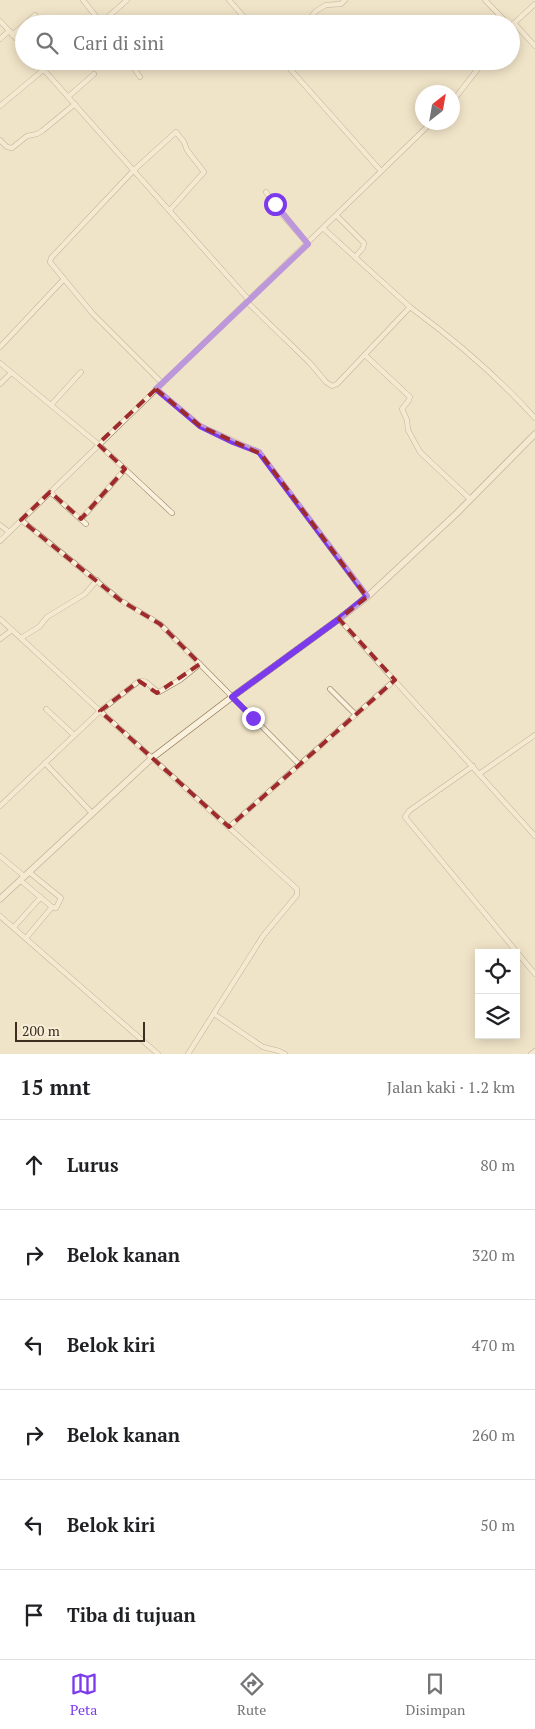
<!DOCTYPE html>
<html lang="id">
<meta charset="utf-8">
<style>
body{margin:0;font-family:"PT Serif",serif;background:#f2f2f2;color:#202124}
.controls{position:absolute;right:15px;bottom:15px;display:grid;overflow:hidden;border-radius:0px;box-shadow:0 2px 12px #0003}
.controls button{width:45px;height:45px;display:grid;place-items:center;padding:0;border:0;border-bottom:1px solid #e0e0e0;background:#fff;color:#202124;font:25px sans-serif}
.compass{position:absolute;left:415px;top:85px;width:45px;height:45px;border-radius:50%;background:#fff;box-shadow:0 2px 12px #0003;rotate:31deg}
.scale{position:absolute;left:15px;bottom:12px;width:130px;box-sizing:border-box;padding-left:5px;border:2px solid #3d2e20;border-top:0;font-size:14px;line-height:18px;white-space:nowrap;color:#3d2e20;-webkit-text-stroke:4px #f7eed8;paint-order:stroke}
.stop{position:absolute;width:15px;height:15px;margin:-11px;border:4px solid #7c3aed;border-radius:50%;background:#fff}
.stop.end{background:#7c3aed;border-color:#fff;box-shadow:0 1px 5px #0008}
.list{margin:0;padding:0;list-style:none}
h2{display:flex;justify-content:space-between;align-items:center;height:65px;margin:0;padding:0 20px;font-size:21px}
h2 small{font-size:16px;font-weight:400;color:#757577}
.list li{display:grid;grid-template-columns:32px 1fr auto;gap:15px;align-items:center;box-sizing:border-box;height:90px;padding:0 20px;border-top:1px solid #e0e0e0}
.list b{display:block;font-size:19px;white-space:nowrap}
.list em{font-size:16px;font-style:normal;color:#757577}
.icon{flex:none;width:28px;height:28px;fill:none;stroke:currentColor;stroke-width:2;stroke-linecap:round;stroke-linejoin:round}
.map{position:relative;flex:none;width:535px;height:1054px;overflow:hidden}
.search{position:absolute;background:#fff;box-shadow:0 2px 12px #0003;left:15px;right:15px;top:15px;height:55px;display:flex;align-items:center;gap:12px;box-sizing:border-box;padding:0 18px;border-radius:28px;color:#757577;font-size:19px}
.sheet{height:605px;background:#fff}
nav{display:flex;justify-content:space-around;align-items:center;box-sizing:border-box;height:70px;border-top:1px solid #e0e0e0;background:#fff;font-size:14px;color:#757577}
nav a{display:grid;justify-items:center;gap:2px}
nav .on{color:#7c3aed}
.map>svg:first-child{display:block}
</style>
<div class="map">
<svg width="535" height="1054" viewBox="0 0 535 1054">
<rect width="100%" height="100%" fill="#f0e4c8"/>
<g fill="none" stroke-linecap="round" stroke-linejoin="round">
<g stroke="#8d765c" stroke-width="5.5">
<g id="minor">
<path d="M83,0L102,24"/>
<path d="M229,0L250,24"/>
<path d="M485,0L508,24"/>
<path d="M0,21L24,47"/>
<path d="M514,23L535,46"/>
<path d="M25,24L35,15"/>
<path d="M100,24L127,0"/>
<path d="M305,24L316,11L326,5L341,4L345,0"/>
<path d="M511,26L535,4"/>
<path d="M12,35L24,25"/>
<path d="M0,39L9,31"/>
<path d="M36,61L249,300"/>
<path d="M129,61L140,77"/>
<path d="M283,61L381,171"/>
<path d="M68,97L94,74"/>
<path d="M452,102L484,61"/>
<path d="M0,106L54,61"/>
<path d="M0,140L7,147L12,148L27,136L37,134L42,131L75,104"/>
<path d="M266,192L283,216L308,244"/>
<path d="M337,216L364,243L363,248L355,257"/>
<path d="M64,279L50,262L51,258L134,170L176,132L184,142L187,150L204,172L170,210"/>
<path d="M247,302L310,363L326,382L332,386L337,384L410,307L324,229"/>
<path d="M410,307C455,340 498,377 535,418"/>
<path d="M0,347L64,279L93,314L162,383"/>
<path d="M365,355L410,397L409,400L402,409L407,420L408,430L420,452L470,499"/>
<path d="M0,363L98,444L172,513"/>
<path d="M0,384L11,373"/>
<path d="M156,389L200,426L259,452L367,597"/>
<path d="M51,405L81,372"/>
<path d="M50,492L86,524"/>
<path d="M81,519L125,469"/>
<path d="M21,520L120,600L160,624L300,765"/>
<path d="M0,525L9,532"/>
<path d="M0,541L432,122"/>
<path d="M0,619L100,711L139,681C148,679 151,689 159,692L180,680L200,664"/>
<path d="M339,619L535,836"/>
<path d="M21,638L39,627L47,617L85,594L97,580"/>
<path d="M0,639L12,630"/>
<path d="M330,689L356,715"/>
<path d="M46,709L74,735"/>
<path d="M45,763L92,813"/>
<path d="M473,766L409,811L405,817L535,974"/>
<path d="M479,774L535,735"/>
<path d="M0,806L100,711L297,889V895L263,936L188,1054"/>
<path d="M229,827L395,680"/>
<path d="M0,856L24,876"/>
<path d="M20,880L52,907L56,908L61,898L29,872"/>
<path d="M0,916L158,1054"/>
<path d="M14,927L41,897"/>
<path d="M26,938L52,907"/>
<path d="M214,1014L263,1047L279,1051L285,1054"/>
<path d="M531,1054L535,1051"/>
</g>
</g>
<g stroke="#8d765c" stroke-width="7">
<path id="tertiary" d="M0,899L152,758L232,697L339,619L367,597L457,513L535,434"/>
</g>
<use href="#minor" stroke="#faf1dc" stroke-width="4.5"/>
<use href="#tertiary" stroke="#faf1dc" stroke-width="5.5"/>
</g>
<g fill="none" stroke-linecap="round" stroke-linejoin="round">
<path stroke="#7c3aed" stroke-width="6" d="M253,718L232,697L339,619L367,596L259,452L233,442L200,426L156,389L308,244L275,204"/>
</g>
<path d="M0 0H535V1054H0ZM156,389L200,426L261,454L367,597L339,619L395,680L229,827L100,711L139,681L157,693L200,664L160,624L120,600L21,520L50,492L81,519L125,469L98,444Z" fill="#f0e4c8" fill-opacity=".55" fill-rule="evenodd"/>
<path fill="none" stroke="#9e2a2b" stroke-width="4" stroke-dasharray="10 6" stroke-linejoin="round" d="M156,389L200,426L261,454L367,597L339,619L395,680L229,827L100,711L139,681L157,693L200,664L160,624L120,600L21,520L50,492L81,519L125,469L98,444Z"/>
</svg>
<div class="controls">
<button><svg class="icon" aria-label="locate" viewBox="0 0 24 24"><circle cx="12" cy="12" r="6"/><path d="M12 2v4M12 18v4M2 12h4M18 12h4"/></svg></button>
<button><svg class="icon" aria-label="layers" viewBox="0 0 24 24"><path d="M12 4l9 5-9 5-9-5zM3 14l9 5 9-5"/></svg></button>
</div>
<svg class="compass" viewBox="-18 -18 36 36"><path d="M0-13l5 13h-10z" fill="#e53935"/><path d="M0 13l5-13h-10z" fill="#757577"/></svg>
<div class="scale">200 m</div>
<div class="stop" style="left:275px;top:204px"></div>
<div class="stop end" style="left:253px;top:718px"></div>
<div class="search"><svg class="icon" aria-label="search" viewBox="0 0 24 24"><circle cx="10" cy="10" r="6"/><path d="M15 15l6 6"/></svg>Cari di sini</div>
</div>
<section class="sheet">
<h2>15 mnt<small>Jalan kaki · 1.2 km</small></h2>
<ul class="list">
<li><svg class="icon" aria-label="ahead" viewBox="0 0 24 24"><path d="M12 20V5M6 11l6-6 6 6"/></svg><div><b>Lurus</b></div><em>80 m</em></li>
<li><svg class="icon" aria-label="right" viewBox="0 0 24 24"><path d="M7 20v-9h11M14 6l5 5-5 5"/></svg><div><b>Belok kanan</b></div><em>320 m</em></li>
<li><svg class="icon" aria-label="left" viewBox="0 0 24 24"><path d="M17 20v-9H6M10 6l-5 5 5 5"/></svg><div><b>Belok kiri</b></div><em>470 m</em></li>
<li><svg class="icon" aria-label="right" viewBox="0 0 24 24"><path d="M7 20v-9h11M14 6l5 5-5 5"/></svg><div><b>Belok kanan</b></div><em>260 m</em></li>
<li><svg class="icon" aria-label="left" viewBox="0 0 24 24"><path d="M17 20v-9H6M10 6l-5 5 5 5"/></svg><div><b>Belok kiri</b></div><em>50 m</em></li>
<li><svg class="icon" aria-label="arrive" viewBox="0 0 24 24"><path d="M6 21V4h12l-3 4 3 4H6"/></svg><div><b>Tiba di tujuan</b></div></li>
</ul>
</section>
<nav>
<a class="on"><svg class="icon" aria-label="map" viewBox="0 0 24 24"><path d="M3 6l6-2 6 2 6-2v14l-6 2-6-2-6 2zM9 4v14M15 6v14"/></svg>Peta</a>
<a><svg class="icon" aria-label="directions" viewBox="0 0 24 24"><path d="M12 3l9 9-9 9-9-9zM9 14v-3h6M13 9l2 2-2 2"/></svg>Rute</a>
<a><svg class="icon" aria-label="saved" viewBox="0 0 24 24"><path d="M7 4h10v16l-5-4-5 4z"/></svg>Disimpan</a>
</nav>
